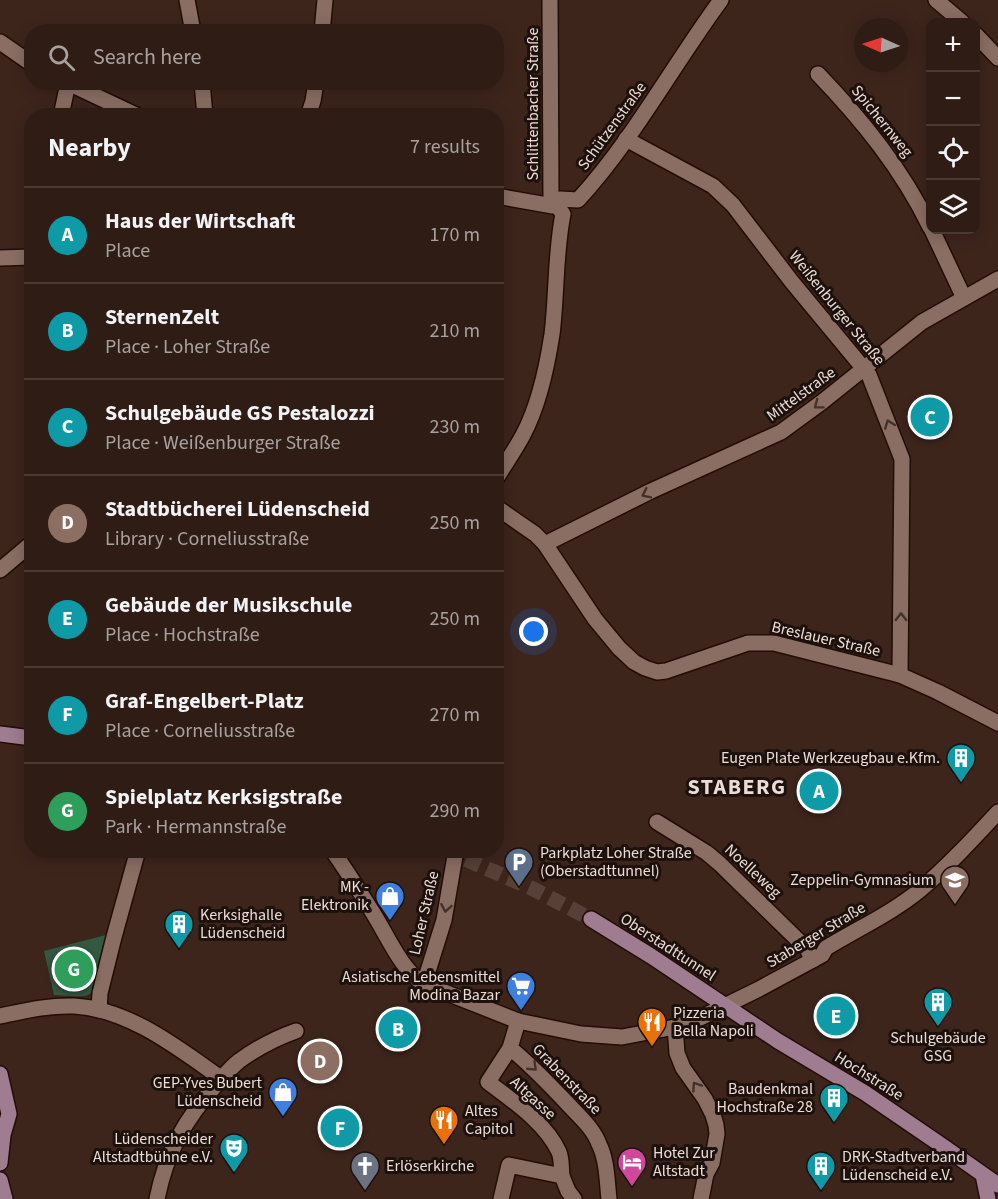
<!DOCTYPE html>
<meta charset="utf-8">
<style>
body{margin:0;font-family:"Source Sans 3",sans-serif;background:#36251e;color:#f1f3f6}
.controls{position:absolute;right:18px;top:18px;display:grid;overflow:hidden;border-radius:12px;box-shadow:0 3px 15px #0003}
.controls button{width:54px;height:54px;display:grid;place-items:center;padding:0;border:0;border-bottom:2px solid #493a34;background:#2e1c15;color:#f1f3f6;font:30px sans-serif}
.compass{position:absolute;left:854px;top:18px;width:54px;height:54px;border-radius:50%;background:#2e1c15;box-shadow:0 3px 15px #0003;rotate:273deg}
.you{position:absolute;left:534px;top:632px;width:21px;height:21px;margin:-15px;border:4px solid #fff;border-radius:50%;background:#1a73e8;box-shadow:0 0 0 9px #1a73e833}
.badge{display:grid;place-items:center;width:39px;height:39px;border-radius:50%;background:#2563eb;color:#fff;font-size:20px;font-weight:700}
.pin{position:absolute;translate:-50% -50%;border:3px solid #fff;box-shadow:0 2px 6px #0006}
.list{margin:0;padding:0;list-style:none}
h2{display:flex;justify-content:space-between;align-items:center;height:78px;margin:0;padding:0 24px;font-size:26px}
h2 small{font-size:20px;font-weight:400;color:#a7a1a0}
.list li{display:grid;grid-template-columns:39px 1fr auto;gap:18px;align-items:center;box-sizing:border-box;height:96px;padding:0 24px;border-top:2px solid #493a34}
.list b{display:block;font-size:22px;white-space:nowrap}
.list p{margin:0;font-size:20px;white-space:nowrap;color:#a7a1a0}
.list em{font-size:20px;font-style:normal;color:#a7a1a0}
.icon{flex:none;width:33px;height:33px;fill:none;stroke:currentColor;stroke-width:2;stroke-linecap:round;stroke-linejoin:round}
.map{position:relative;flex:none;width:998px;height:1199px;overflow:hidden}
.search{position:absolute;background:#2e1c15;box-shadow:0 3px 15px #0003;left:24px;top:24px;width:480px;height:66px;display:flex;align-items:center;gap:15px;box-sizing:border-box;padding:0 21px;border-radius:24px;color:#a7a1a0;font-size:22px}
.panel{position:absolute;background:#2e1c15;box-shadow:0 3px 15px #0003;left:24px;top:108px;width:480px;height:750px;border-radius:24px}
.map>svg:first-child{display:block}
</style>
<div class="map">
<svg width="998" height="1199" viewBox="0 0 998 1199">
<rect width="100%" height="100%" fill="#3d251c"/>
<path fill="#335941" d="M106,935C104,950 101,987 88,995C82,998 62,995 54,995L44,951Z"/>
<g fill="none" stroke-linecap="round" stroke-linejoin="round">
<path stroke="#574038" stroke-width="15" stroke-dasharray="15 8" stroke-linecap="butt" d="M445,850L531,888L591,919"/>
<g stroke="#230d06" stroke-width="18">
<g id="street">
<path d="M187,0L193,32"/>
<path d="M936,0L962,22"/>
<path d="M322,32L325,0"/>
<path d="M976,35L998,58"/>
<path d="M0,42L32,64"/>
<path d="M818,74C862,120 902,169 930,227"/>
<path d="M66,82L138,116"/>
<path d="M202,82L205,116"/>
<path d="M61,116L68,83"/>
<path d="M308,116L313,101L316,82"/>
<path d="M626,139L713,186L733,205L792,282L869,375L902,459L900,675"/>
<path d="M496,196L553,206L560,199L578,200C633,140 673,65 721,0"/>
<path d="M932,230L964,298"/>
<path d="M0,258L32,257"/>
<path d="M496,479C505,464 515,450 523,435C539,405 547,367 552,334C557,294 555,254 563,214L551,197L550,0"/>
<path d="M496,507L535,534L545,544L595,619L619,648L634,662L645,668L657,672L666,671L748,643H774L900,675L938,692L998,723"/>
<path d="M545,544L651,491L781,432L822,402L922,322L998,279"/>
<path d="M0,570L32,543"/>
<path d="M657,822L707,853L720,864L807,949L813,960"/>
<path d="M332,850C347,871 360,892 373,913C387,935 402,971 424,984L518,1021L581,1034L622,1037L675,1027L698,1019L759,989L822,955L826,948C857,929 892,913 920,890C948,866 973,839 998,812"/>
<path d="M424,984L444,920L456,850"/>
<path d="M99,1010L100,993L114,937L138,850"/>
<path d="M0,1016C24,1011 49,1005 74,1006C129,1009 178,1048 222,1079"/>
<path d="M518,1021L510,1048C531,1065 549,1084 567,1103C579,1116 593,1128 599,1144C607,1160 607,1181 609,1199"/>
<path d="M675,1027L677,1053L683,1068L705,1099L713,1115L716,1125L717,1134L712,1163L706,1174L701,1199"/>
<path d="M510,1048L488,1082C513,1101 546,1123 559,1152C562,1159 561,1169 562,1176"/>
<path d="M157,1199C166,1153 185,1119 216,1085C223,1077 230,1068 239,1061C257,1048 276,1038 296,1031"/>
<path d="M501,1199L509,1165L562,1176L568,1191L574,1199"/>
</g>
</g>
<g stroke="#230d06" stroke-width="18">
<g id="secondary">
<path d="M0,734L32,738"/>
<path d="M591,919L651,956L778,1041L865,1093L944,1147L998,1185"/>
<path d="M0,1074L9,1114L3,1135L0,1163"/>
<path d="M983,1175L988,1199"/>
<path d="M0,1180L5,1199"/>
</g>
</g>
<use href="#street" stroke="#8a6e63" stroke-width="15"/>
<use href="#secondary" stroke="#9f7c90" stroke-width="15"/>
</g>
<defs><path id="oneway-chevron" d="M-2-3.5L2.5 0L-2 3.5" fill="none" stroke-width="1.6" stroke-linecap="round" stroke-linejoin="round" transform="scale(1.5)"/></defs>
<g stroke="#42322b">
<use href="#oneway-chevron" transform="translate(818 405) rotate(143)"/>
<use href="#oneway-chevron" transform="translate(889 424) rotate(-111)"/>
<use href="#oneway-chevron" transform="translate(646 494) rotate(154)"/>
<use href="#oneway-chevron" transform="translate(901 617) rotate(-90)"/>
<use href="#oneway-chevron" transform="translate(446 908) rotate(100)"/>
<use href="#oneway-chevron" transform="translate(533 1067) rotate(44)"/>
<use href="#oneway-chevron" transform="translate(696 1086) rotate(-124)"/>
</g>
<defs>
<g id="building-pin" transform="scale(1.5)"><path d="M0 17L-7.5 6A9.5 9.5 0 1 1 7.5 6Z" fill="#0f9aa8" stroke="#1c110d"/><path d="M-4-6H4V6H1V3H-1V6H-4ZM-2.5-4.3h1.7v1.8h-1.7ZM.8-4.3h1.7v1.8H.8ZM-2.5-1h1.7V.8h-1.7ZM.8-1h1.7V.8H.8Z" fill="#fff"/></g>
<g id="parking-pin" transform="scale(1.5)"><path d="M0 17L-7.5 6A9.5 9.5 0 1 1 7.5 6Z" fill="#5c6f8a" stroke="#1c110d"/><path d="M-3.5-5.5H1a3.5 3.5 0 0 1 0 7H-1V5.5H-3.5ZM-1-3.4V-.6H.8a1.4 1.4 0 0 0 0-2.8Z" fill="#fff"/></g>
<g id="school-pin" transform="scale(1.5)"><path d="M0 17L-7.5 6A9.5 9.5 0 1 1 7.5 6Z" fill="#8d6e63" stroke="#1c110d"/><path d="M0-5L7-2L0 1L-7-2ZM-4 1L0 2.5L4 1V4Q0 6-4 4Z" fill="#fff"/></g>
<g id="shop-pin" transform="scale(1.5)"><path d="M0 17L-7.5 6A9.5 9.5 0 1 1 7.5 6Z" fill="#3f7fe0" stroke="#1c110d"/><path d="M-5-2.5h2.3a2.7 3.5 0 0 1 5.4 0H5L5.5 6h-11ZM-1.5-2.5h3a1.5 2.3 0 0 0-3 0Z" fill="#fff"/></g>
<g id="supermarket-pin" transform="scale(1.5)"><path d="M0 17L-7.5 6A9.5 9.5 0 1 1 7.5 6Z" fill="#3f7fe0" stroke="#1c110d"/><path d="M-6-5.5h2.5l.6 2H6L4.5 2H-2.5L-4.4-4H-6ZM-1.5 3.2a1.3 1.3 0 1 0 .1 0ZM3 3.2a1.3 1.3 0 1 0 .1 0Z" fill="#fff"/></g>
<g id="restaurant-pin" transform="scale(1.5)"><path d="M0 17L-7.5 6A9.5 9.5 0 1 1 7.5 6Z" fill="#e8710a" stroke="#1c110d"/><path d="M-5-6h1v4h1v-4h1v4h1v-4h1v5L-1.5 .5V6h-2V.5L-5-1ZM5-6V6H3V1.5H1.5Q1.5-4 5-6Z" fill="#fff"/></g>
<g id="theatre-pin" transform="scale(1.5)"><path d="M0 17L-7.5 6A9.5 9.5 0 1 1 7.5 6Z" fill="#0f9aa8" stroke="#1c110d"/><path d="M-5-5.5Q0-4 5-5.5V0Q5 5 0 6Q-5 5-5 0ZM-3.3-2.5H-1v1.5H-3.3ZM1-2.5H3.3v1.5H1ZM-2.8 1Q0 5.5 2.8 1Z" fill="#fff"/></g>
<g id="hotel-pin" transform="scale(1.5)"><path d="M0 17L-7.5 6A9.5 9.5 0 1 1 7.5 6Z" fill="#d1479c" stroke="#1c110d"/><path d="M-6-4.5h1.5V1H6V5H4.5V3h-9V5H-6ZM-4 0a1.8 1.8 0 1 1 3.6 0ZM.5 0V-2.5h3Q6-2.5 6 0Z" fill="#fff"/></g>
<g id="church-pin" transform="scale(1.5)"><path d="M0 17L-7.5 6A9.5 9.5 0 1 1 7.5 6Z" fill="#6b7280" stroke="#1c110d"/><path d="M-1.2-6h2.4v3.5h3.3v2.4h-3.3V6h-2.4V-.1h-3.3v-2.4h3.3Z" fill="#fff"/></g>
</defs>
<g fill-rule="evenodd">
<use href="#building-pin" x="961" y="758"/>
<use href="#parking-pin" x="519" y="862"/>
<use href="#school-pin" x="955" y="880"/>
<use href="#shop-pin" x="390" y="896"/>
<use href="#building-pin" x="179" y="924"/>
<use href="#supermarket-pin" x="521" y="986"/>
<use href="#building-pin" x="938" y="1002"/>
<use href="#restaurant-pin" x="652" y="1022"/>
<use href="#shop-pin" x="283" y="1092"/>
<use href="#building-pin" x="834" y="1098"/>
<use href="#restaurant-pin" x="444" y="1120"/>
<use href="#theatre-pin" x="234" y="1148"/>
<use href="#hotel-pin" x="632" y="1162"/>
<use href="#church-pin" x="365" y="1166"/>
<use href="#building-pin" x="821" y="1166"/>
</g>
<g text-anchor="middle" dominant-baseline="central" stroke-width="6" stroke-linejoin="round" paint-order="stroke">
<g font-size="16" fill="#eddcd6" stroke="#1c110d">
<text transform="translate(533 104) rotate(-90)">Schlittenbacher Straße</text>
<text transform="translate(882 121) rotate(51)">Spichernweg</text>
<text transform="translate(612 126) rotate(-54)">Schützenstraße</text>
<text transform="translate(837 308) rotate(51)">Weißenburger Straße</text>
<text transform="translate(801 394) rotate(-36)">Mittelstraße</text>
<text transform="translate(826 639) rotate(13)">Breslauer Straße</text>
<text transform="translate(753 871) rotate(43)">Noelleweg</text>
<text transform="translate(424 913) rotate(-77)">Loher Straße</text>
<text transform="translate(816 935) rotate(-31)">Staberger Straße</text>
<text transform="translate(668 947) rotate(33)">Oberstadttunnel</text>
<text transform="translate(869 1076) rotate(32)">Hochstraße</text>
<text transform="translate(567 1079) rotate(46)">Grabenstraße</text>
<text transform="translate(533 1098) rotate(42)">Altgasse</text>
</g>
<g font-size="16" fill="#eddcd6" stroke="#1c110d" text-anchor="end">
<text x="940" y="758">Eugen Plate Werkzeugbau e.Kfm.</text>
<text x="540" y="853" text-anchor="start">Parkplatz Loher Straße<tspan x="540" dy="18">(Oberstadttunnel)</tspan></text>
<text x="934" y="880">Zeppelin-Gymnasium</text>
<text x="369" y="887">MK -<tspan x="369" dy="18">Elektronik</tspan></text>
<text x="200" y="915" text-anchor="start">Kerksighalle<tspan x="200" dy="18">Lüdenscheid</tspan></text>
<text x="500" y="977">Asiatische Lebensmittel<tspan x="500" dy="18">Modina Bazar</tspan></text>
<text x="673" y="1013" text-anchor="start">Pizzeria<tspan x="673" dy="18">Bella Napoli</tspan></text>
<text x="938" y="1038" text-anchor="middle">Schulgebäude<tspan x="938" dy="18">GSG</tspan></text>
<text x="262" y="1083">GEP-Yves Bubert<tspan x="262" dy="18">Lüdenscheid</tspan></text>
<text x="813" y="1089">Baudenkmal<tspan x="813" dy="18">Hochstraße 28</tspan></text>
<text x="465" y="1111" text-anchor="start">Altes<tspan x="465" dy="18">Capitol</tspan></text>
<text x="213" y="1139">Lüdenscheider<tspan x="213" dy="18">Altstadtbühne e.V.</tspan></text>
<text x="653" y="1153" text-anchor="start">Hotel Zur<tspan x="653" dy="18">Altstadt</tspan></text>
<text x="842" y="1157" text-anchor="start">DRK-Stadtverband<tspan x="842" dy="18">Lüdenscheid e.V.</tspan></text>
<text x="386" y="1166" text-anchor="start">Erlöserkirche</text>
</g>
<g font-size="22" font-weight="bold" letter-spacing="1.5" fill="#eddcd6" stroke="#1c110d">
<text x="737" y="787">STABERG</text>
</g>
</g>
</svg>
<div class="controls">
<button>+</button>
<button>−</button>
<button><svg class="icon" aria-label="locate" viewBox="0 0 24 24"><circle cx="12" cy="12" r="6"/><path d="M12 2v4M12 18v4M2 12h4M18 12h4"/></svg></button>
<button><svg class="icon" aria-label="layers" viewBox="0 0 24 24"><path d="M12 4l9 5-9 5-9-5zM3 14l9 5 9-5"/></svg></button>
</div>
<svg class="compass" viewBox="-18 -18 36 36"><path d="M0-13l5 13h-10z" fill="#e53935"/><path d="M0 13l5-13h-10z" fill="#a7a1a0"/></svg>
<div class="you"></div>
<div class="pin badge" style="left:819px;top:791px;background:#0f9aa8">A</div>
<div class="pin badge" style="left:398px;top:1029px;background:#0f9aa8">B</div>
<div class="pin badge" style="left:930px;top:417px;background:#0f9aa8">C</div>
<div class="pin badge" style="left:320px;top:1061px;background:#8d6e63">D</div>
<div class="pin badge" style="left:836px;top:1016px;background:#0f9aa8">E</div>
<div class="pin badge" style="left:340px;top:1128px;background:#0f9aa8">F</div>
<div class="pin badge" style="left:74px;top:969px;background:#2e9e5b">G</div>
<div class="search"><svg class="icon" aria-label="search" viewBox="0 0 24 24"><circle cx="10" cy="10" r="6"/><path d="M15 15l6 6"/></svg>Search here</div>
<section class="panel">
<h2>Nearby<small>7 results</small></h2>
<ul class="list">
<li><span class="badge" style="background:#0f9aa8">A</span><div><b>Haus der Wirtschaft</b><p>Place</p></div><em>170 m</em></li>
<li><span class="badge" style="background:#0f9aa8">B</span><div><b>SternenZelt</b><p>Place · Loher Straße</p></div><em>210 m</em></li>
<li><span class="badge" style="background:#0f9aa8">C</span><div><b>Schulgebäude GS Pestalozzi</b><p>Place · Weißenburger Straße</p></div><em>230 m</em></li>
<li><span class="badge" style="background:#8d6e63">D</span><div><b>Stadtbücherei Lüdenscheid</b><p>Library · Corneliusstraße</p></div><em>250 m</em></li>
<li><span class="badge" style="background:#0f9aa8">E</span><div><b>Gebäude der Musikschule</b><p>Place · Hochstraße</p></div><em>250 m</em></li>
<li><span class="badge" style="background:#0f9aa8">F</span><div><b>Graf-Engelbert-Platz</b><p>Place · Corneliusstraße</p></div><em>270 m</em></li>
<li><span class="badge" style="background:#2e9e5b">G</span><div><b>Spielplatz Kerksigstraße</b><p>Park · Hermannstraße</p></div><em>290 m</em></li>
</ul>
</section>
</div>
